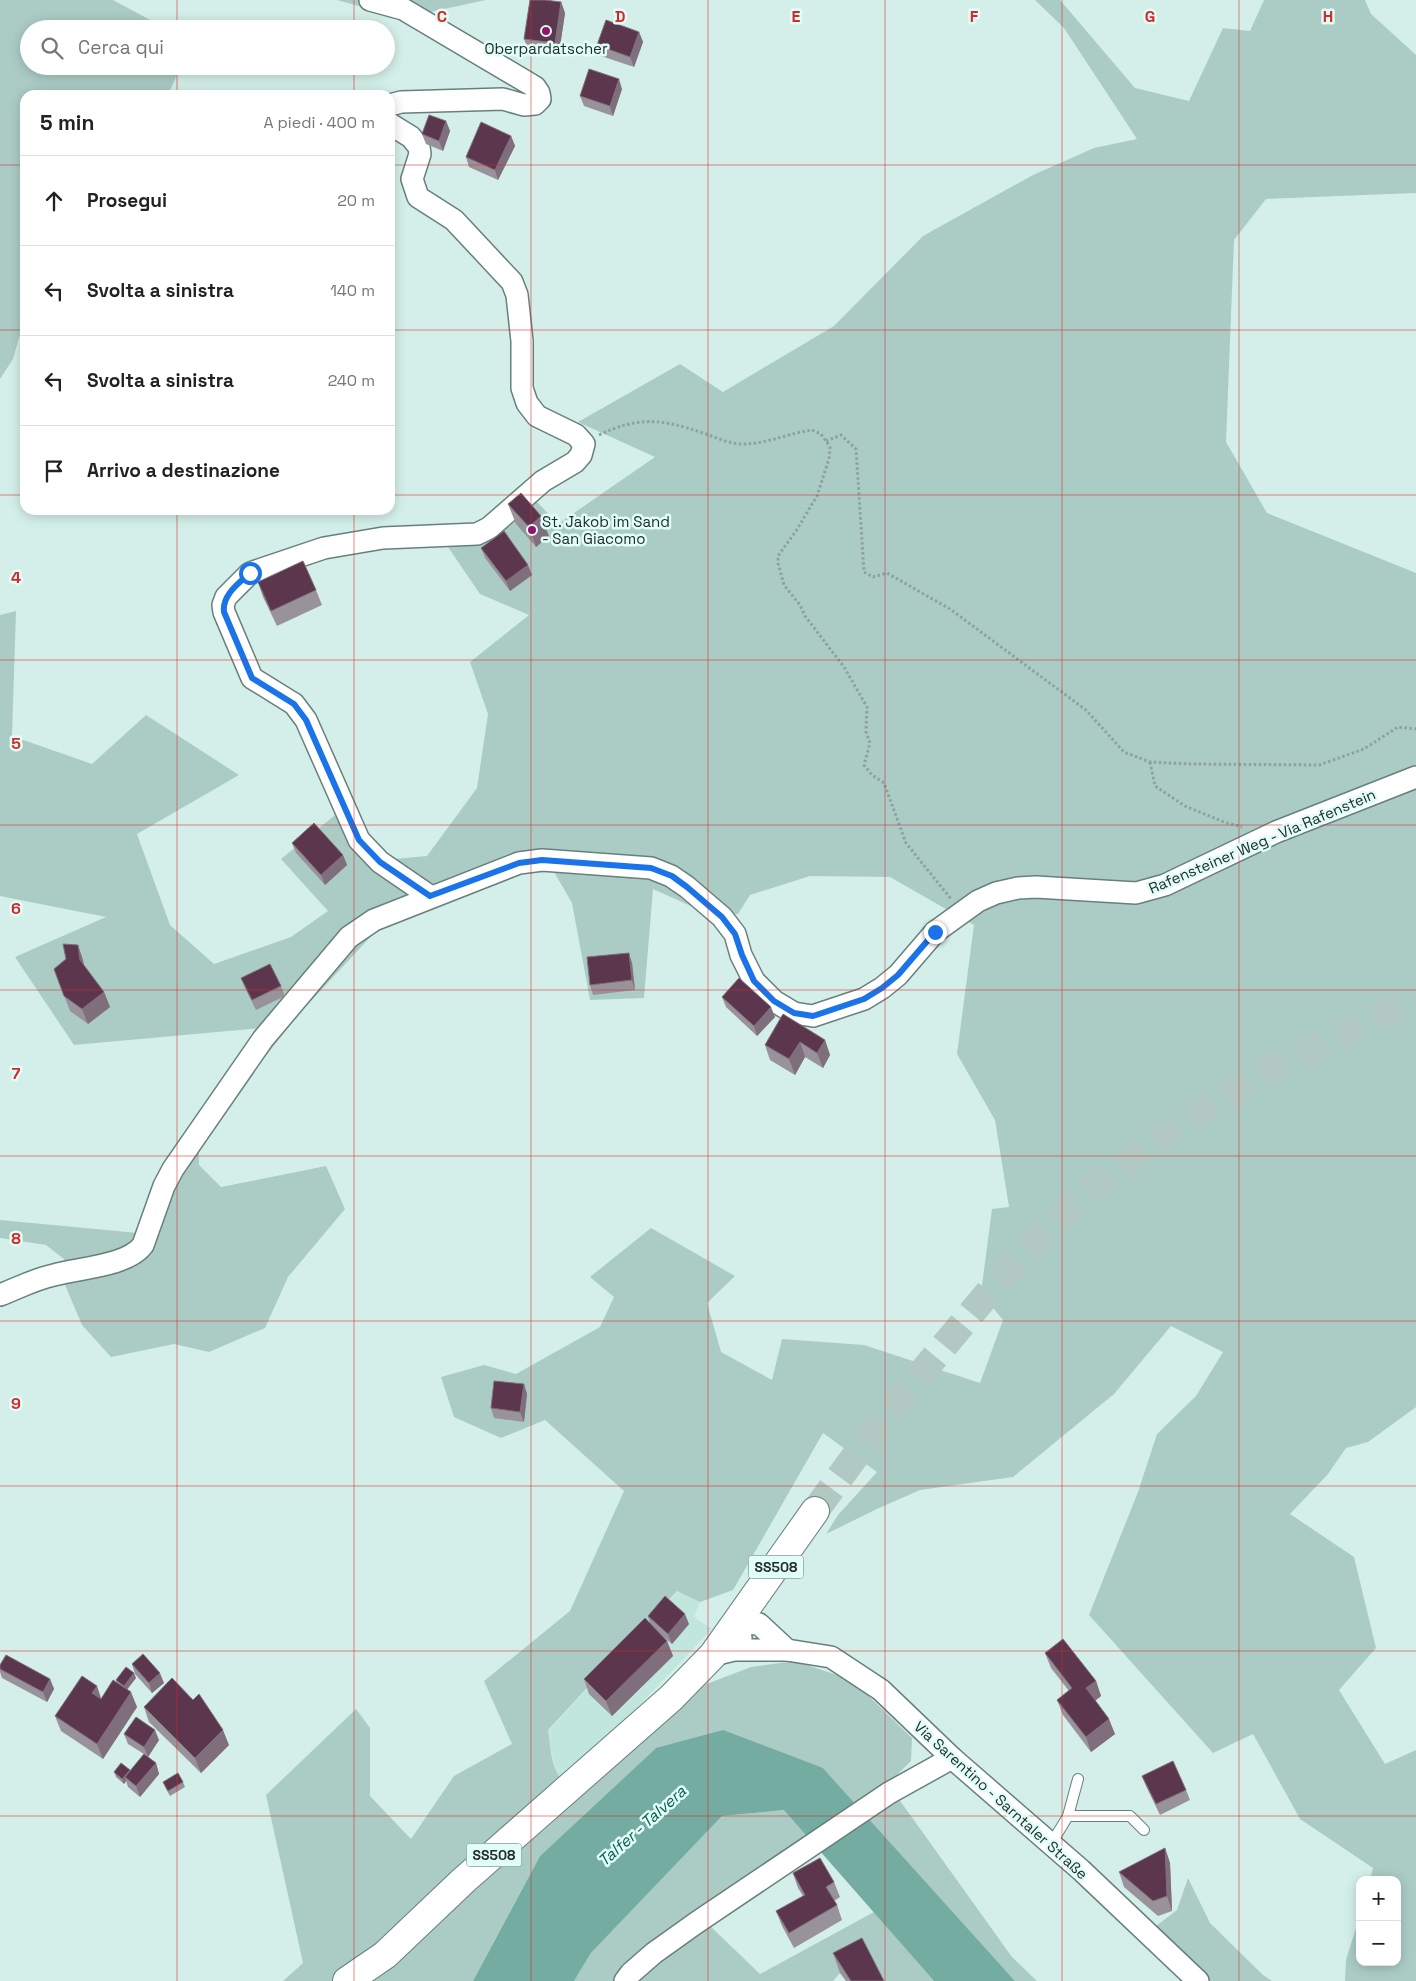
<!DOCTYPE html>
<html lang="it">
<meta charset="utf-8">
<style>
body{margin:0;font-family:"Space Grotesk",sans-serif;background:#f2f2f2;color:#222}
.controls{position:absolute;right:15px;bottom:15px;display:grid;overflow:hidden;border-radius:10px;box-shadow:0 2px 12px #0003}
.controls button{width:45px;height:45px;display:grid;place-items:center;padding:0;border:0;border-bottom:1px solid #e0e0e0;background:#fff;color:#222;font:25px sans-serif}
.stop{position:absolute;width:15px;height:15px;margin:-11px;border:4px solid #1a73e8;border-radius:50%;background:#fff}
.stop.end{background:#1a73e8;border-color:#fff;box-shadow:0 1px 5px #0008}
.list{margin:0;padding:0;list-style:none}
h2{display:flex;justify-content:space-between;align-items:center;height:65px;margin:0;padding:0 20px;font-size:21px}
h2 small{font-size:16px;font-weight:400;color:#767676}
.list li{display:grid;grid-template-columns:32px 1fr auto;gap:15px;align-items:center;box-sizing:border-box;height:90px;padding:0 20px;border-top:1px solid #e0e0e0}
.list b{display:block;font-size:19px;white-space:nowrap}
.list em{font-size:16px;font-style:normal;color:#767676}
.icon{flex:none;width:28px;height:28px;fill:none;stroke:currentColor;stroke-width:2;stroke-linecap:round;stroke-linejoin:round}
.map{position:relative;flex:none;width:1416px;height:1981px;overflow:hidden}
.search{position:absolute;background:#fff;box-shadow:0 2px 12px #0003;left:20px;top:20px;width:375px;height:55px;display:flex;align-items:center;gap:12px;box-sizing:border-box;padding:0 18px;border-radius:28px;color:#767676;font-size:19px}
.panel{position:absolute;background:#fff;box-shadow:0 2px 12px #0003;left:20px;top:90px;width:375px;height:425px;border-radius:15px}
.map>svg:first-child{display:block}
</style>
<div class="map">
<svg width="1416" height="1981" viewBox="0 0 1416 1981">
<rect width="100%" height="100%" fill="#d4efe9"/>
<path fill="#c1e6de" d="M678,1591L700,1602L694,1617L712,1629L564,1784L555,1771L548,1731Z"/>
<g fill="#abccc5">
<path d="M0,0H113L167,29H29V66H181L168,95H25V316L13,359L0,379Z"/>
<path d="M337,0H486L402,18Z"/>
<path d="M1035,0H1060L1135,88L1189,101L1223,28L1250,31L1264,0H1365L1371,14L1416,55V193L1266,199L1234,240L1226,442L1267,513L1416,573V1407L1368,1442L1346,1448L1328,1474L1290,1514L1354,1557L1376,1648L1339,1690L1385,1764L1416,1750V1981H1345L1346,1960L1360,1915V1962H1397V1880H1370L1373,1868L1300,1819L1253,1734L1213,1753L1089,1615L1138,1492L1157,1434L1196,1396L1223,1352L1171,1326L1114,1394L1013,1477L920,1490L877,1509L826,1534L838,1515L877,1472L823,1433L733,1590L700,1602L677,1591L548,1730C553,1763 550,1772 577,1795L704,1685L751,1667L795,1661L852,1680L912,1738L911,1761L888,1784L1012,1957L1037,1981H1015L823,1768L656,1748L540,1856L473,1981H283L303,1963L266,1795L356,1709L370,1728V1796L411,1839L454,1776L512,1744L484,1681L570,1611L624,1491L545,1420L501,1438L454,1417L441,1377L484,1365L516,1374L600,1327L614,1297L590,1277L651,1228L735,1276L707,1303L721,1352L772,1380L782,1339L864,1345L980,1383L1003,1320L981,1293L992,1209L1009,1207L995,1120L957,1054L974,925L890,877L810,876L750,895L738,914L713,916L653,889L644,998L590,1000L572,903L554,872L518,873L376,931L297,1016L199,1142V1165L221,1187L326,1166L345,1209L288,1277L265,1328L209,1352L174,1344L111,1357L82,1325L65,1285L64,1259L46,1245L0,1238V1220L138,1233L262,1028L74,1045L15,957L106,917L0,896V615L16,611L12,736L92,764L146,715L239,775L137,834L170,925L214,964L291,937L328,911L281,859L340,811L383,860L427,856L477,788L488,714L470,662L529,615L480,594L437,531L491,521L521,485L558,524L655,457L578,422L680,364L723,392L834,326L923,236L1033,175L1094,148L1137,139L1064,28Z"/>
<path d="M785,1810L807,1836L657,1939L622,1965L614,1981H574L591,1953L722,1816Z"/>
<path d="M1188,1878L1210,1923L1263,1975L1272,1981H1198L1147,1933L1177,1910Z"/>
<path d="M874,1912L934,1981H881L840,1973L833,1981H634L708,1924L760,1974Z"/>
</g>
<path fill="#74aca1" d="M723,1730L823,1768L1015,1981H934L784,1810L722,1816L591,1953L574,1981H473L540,1856L656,1748Z"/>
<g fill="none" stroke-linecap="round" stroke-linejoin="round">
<path stroke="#b1c8c3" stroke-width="28" stroke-dasharray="28 14" stroke-linecap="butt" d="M815,1511L878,1425L994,1286L1039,1237L1090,1189L1170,1132L1267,1072L1375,1018L1416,1001"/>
<g stroke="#67807b" stroke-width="12">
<g id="lane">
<path d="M1068,1816H1130L1144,1830"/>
<path d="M1051,1844L1068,1816L1078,1779"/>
</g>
</g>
<g stroke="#67807b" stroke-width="24">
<g id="street">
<path d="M370,0L403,9L535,87L539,93L540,99L535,104L524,105L503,99L401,102L390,105"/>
<path d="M390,124L411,137L419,147L420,154L412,179L418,197L454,220L512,282L517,295L522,341V388L527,403L537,416L576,435L584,444L581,455L575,462L543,481L489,528L477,534L383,538L324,548L250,573L226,597L223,605L224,612L252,678L294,704L306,720L359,840L380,862L431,897"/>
<path d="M0,1295C18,1288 35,1279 54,1275C78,1268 128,1266 143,1245L164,1186L173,1169L263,1039L349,937L374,920L519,863L542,860L651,868L671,876L687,887L722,917L735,934L741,955L754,981L774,1001L794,1013L813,1016L864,999L882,988L898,975L935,932L978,901L996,893L1018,888L1036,887L1136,893L1165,885L1276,832L1416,777"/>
<path d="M741,1638L738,1623L759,1624L787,1650"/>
<path d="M713,1655L734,1650H787L831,1657L881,1690L952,1758L1081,1870L1198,1981"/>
<path d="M625,1981L631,1973L654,1953L696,1923L889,1793L952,1758"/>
</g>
</g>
<g stroke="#67807b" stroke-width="30">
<path id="primary" d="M347,1981L385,1955L464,1880L671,1698L713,1655L815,1511"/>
</g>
<g stroke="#8da29d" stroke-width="3" stroke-dasharray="2.5 2.5" stroke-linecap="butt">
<path d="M599,435C639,416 662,419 703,433C715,437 727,443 740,444C764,445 789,433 812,430L821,434L830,447L829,459L817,496L796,531L778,556V563L784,585L800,605L805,616L844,667L867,707L866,732L870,743L864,765L872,775L884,783L906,843L951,899"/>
<path d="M826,441L841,435L856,449L864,572L873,577L887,573L950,609L1086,710L1124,752L1150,762L1190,764L1319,765L1364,749L1398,727L1416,729"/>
<path d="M1150,762L1155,786L1185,806L1224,822L1242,827"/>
</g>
<use href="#lane" stroke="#fff" stroke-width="10"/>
<use href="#street" stroke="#fff" stroke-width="21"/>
<use href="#primary" stroke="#fff" stroke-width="28"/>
</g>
<g fill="#98929a">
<path d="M561,2L565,13L559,53L528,49L524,39Z"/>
<path d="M639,32L643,42L634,67L601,56L597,45Z"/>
<path d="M622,89L613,116L584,106L580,96Z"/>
<path d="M446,121L450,131L443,151L426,144L422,134Z"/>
<path d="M511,136L515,146L498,180L469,167L466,157Z"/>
<path d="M508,504L549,536L536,547L516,524Z"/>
<path d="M481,548L532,575L510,591L485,558Z"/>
<path d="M258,582L316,590L322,605L277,626L263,597Z"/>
<path d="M292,843L343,855L347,865L325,885L296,853Z"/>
<path d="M78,945L84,965L104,992L110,1007L88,1024L70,1011L54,969L66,959Z"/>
<path d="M632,963L635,990L593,995L590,985Z"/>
<path d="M241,978L281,986L285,996L256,1010L245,988Z"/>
<path d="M722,997L775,1017L757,1036L726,1007Z"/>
<path d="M825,1040L830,1055L823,1068L805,1057L795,1075L770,1060L765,1045Z"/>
<path d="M524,1384L527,1394L524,1422L494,1418L491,1408Z"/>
<path d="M648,1616L689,1624L672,1644L662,1636L667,1641L673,1656L612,1716L589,1694L584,1679L650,1624Z"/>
<path d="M1045,1653L1096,1681L1101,1696L1095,1701L1115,1734L1091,1752L1063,1715L1057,1700L1069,1691L1051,1668Z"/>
<path d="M132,1664L164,1683L152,1693L135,1674Z"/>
<path d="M0,1665L50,1679L54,1689L47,1702L2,1678L0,1672Z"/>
<path d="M136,1678L127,1689L137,1707L103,1759L61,1731L55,1716L102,1698L117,1683L116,1680Z"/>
<path d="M144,1707L229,1745L201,1773L149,1722Z"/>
<path d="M124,1734L159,1740L148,1757L156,1763L159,1774L140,1797L128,1787L126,1781L124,1784L116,1777L114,1772L130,1771L144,1754L128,1744Z"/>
<path d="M1142,1776L1186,1790L1190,1800L1160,1815L1146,1786Z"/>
<path d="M163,1782H183L185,1787L170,1796L165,1787Z"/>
<path d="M1165,1848L1170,1863L1172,1911L1158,1916L1124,1887L1119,1872Z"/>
<path d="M793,1873L834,1882L840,1897L834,1901L837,1905L842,1920L794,1948L782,1926L776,1911L803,1896L798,1888Z"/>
<path d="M833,1953L884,1981H846L840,1973Z"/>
</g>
<g fill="#7f6e7b">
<path d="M561,2L565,13L559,53L555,43Z"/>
<path d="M639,32L643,42L634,67L630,57Z"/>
<path d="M619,79L622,89L613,116L610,106Z"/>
<path d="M446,121L450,131L443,151L439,141Z"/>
<path d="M511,136L515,146L498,180L495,170Z"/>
<path d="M541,516L549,536L536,547L529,527Z"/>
<path d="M528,565L532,575L510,591L506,581Z"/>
<path d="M343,855L347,865L325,885L321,875Z"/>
<path d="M78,945L83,960L86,975L80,960Z"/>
<path d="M629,953L632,963L635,990L632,980Z"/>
<path d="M104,992L110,1007L88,1024L82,1009Z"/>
<path d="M771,1007L775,1017L757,1036L754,1026Z"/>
<path d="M825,1040L830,1055L823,1068L817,1053Z"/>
<path d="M800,1042L805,1057L795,1075L789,1059Z"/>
<path d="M524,1384L527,1394L524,1422L520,1412Z"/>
<path d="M685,1614L689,1624L672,1644L668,1634Z"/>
<path d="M667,1641L673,1656L612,1716L606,1701Z"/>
<path d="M134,1673L136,1678L126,1691L124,1686Z"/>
<path d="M160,1673L164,1683L152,1693L149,1683Z"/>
<path d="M50,1679L54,1689L47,1702L43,1692Z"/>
<path d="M1096,1681L1101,1696L1091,1704L1086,1688Z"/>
<path d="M97,1686L102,1701L92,1693Z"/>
<path d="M131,1692L137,1707L103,1759L97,1744Z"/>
<path d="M1109,1719L1115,1734L1091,1752L1086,1737Z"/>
<path d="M155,1730L159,1740L148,1757L144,1747Z"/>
<path d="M223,1730L229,1745L201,1773L195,1758Z"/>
<path d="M156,1763L159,1774L140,1797L136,1786Z"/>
<path d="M130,1770L125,1777L126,1781L124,1784L122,1779Z"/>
<path d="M1165,1848L1170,1863L1172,1911L1167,1896Z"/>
</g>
<g fill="#5b364c" stroke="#7f6e7b">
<path d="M530,0H545L561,2L555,43L524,39Z"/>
<path d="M606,20L639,32L630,57L597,45Z"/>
<path d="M589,69L619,79L610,106L580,96Z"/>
<path d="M429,115L446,121L439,141L422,134Z"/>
<path d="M481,122L511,136L495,170L466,157Z"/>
<path d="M521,493L541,516L529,527L508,504Z"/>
<path d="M504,531L528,565L506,581L481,548Z"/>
<path d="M303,561L316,590L271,611L258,582Z"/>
<path d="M314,823L343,855L321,875L292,843Z"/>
<path d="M63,944L78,945L80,960L104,992L82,1009L64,996L54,969L66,959Z"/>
<path d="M629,953L632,980L590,985L587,957Z"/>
<path d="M270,964L281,986L252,1000L241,978Z"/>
<path d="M739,978L771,1007L754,1026L722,997Z"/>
<path d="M783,1014L825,1040L817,1053L800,1042L789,1059L765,1045Z"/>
<path d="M494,1381L524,1384L520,1412L491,1408Z"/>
<path d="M665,1596L685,1614L668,1634L648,1616Z"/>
<path d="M645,1618L667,1641L606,1701L584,1679Z"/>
<path d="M1063,1639L1096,1681L1086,1688L1109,1719L1086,1737L1057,1700L1072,1688L1045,1653Z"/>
<path d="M143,1654L160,1673L149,1683L132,1664Z"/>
<path d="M6,1655L50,1679L43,1692L0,1669V1665Z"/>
<path d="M126,1667L134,1673L124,1686L116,1680Z"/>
<path d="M82,1676L97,1686L92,1693L101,1699L113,1680L131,1692L97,1744L55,1716Z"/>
<path d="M172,1678L193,1700L199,1694L223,1730L195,1758L144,1707Z"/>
<path d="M136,1717L155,1730L144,1747L124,1734Z"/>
<path d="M144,1754L156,1763L136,1786L125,1777Z"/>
<path d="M1173,1761L1186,1790L1156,1804L1142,1776Z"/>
<path d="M121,1763L130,1770L122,1779L114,1772Z"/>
<path d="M178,1773L183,1782L168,1791L163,1782Z"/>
<path d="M1165,1848L1167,1896L1153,1901L1119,1872Z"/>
<path d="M820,1858L834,1882L826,1887L837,1905L789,1933L776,1911L805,1895L793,1873Z"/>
<path d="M862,1938L884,1981H851L833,1953Z"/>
</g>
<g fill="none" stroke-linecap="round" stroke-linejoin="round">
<path stroke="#1a73e8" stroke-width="6" d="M250,573C238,584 222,595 224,612L252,678L294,704L306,720L359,840L380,862L430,896L519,863L542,860L651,868L672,876L687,887L722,917L735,934L742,955L754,981L774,1001L794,1013L813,1016L864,999L882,988L898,975L935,932"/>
</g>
<path fill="none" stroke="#d62828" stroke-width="1" stroke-opacity="0.55" d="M177,0V29M354,0V29M531,0V1981M708,0V1981M885,0V1981M1062,0V1981M1239,0V1981M177,66V95M354,66V95M0,165H25M390,165H1416M0,330H25M390,330H1416M0,495H25M390,495H1416M177,510V1981M354,510V1981M0,660H1416M0,825H1416M0,990H1416M0,1156H1416M0,1321H1416M0,1486H1416M0,1651H1416M0,1816H1416"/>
<g fill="#93146f" stroke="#e1fdf7" stroke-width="2">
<circle cx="546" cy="31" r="5"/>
<circle cx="532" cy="530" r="5"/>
</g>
<g text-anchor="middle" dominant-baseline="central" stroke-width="5" stroke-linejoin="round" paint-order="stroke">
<g fill="#e1fdf7" stroke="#5c6b68" stroke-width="1">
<rect x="748.5" y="1555.5" width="55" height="23" rx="4"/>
<rect x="466.5" y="1843.5" width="55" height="23" rx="4"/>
</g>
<g font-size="14" font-weight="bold" fill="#232d2b">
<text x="776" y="1567">SS508</text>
<text x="494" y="1855">SS508</text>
</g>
<g font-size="15" fill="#232d2b" stroke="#e1fdf7">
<text x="546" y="48">Oberpardatscher</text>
<text x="542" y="521" text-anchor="start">St. Jakob im Sand<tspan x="542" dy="17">- San Giacomo</tspan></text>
</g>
<g font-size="15" fill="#232d2b" stroke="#e1fdf7">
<text transform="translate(1262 841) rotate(-23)">Rafensteiner Weg - Via Rafenstein</text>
<text transform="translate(1001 1800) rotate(42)">Via Sarentino - Sarntaler Straße</text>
</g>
<g font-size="16" font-style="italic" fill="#0a5a50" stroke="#e1fdf7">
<text transform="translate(642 1826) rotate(-42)">Talfer - Talvera</text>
</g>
</g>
<g font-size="16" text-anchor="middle" font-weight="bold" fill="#d62828" stroke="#e1fdf7" stroke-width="5" stroke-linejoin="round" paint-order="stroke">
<text x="442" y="22">C</text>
<text x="620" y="22">D</text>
<text x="796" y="22">E</text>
<text x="974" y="22">F</text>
<text x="1150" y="22">G</text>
<text x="1328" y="22">H</text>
<text x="16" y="583">4</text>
<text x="16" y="749">5</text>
<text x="16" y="914">6</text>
<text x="16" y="1079">7</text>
<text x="16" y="1244">8</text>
<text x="16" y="1409">9</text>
</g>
</svg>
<div class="controls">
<button>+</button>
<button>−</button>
</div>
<div class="stop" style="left:250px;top:573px"></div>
<div class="stop end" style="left:935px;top:932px"></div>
<div class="search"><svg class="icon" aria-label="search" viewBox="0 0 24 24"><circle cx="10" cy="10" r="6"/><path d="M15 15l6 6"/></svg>Cerca qui</div>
<section class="panel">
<h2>5 min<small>A piedi · 400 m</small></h2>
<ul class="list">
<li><svg class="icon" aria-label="ahead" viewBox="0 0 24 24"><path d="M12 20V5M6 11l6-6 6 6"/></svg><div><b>Prosegui</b></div><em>20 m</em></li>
<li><svg class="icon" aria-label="left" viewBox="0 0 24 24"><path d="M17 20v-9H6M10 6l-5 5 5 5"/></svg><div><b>Svolta a sinistra</b></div><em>140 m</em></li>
<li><svg class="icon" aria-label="left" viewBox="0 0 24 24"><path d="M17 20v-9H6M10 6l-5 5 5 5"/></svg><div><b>Svolta a sinistra</b></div><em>240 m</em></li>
<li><svg class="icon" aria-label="arrive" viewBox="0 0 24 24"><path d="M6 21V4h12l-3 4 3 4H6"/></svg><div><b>Arrivo a destinazione</b></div></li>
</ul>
</section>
</div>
